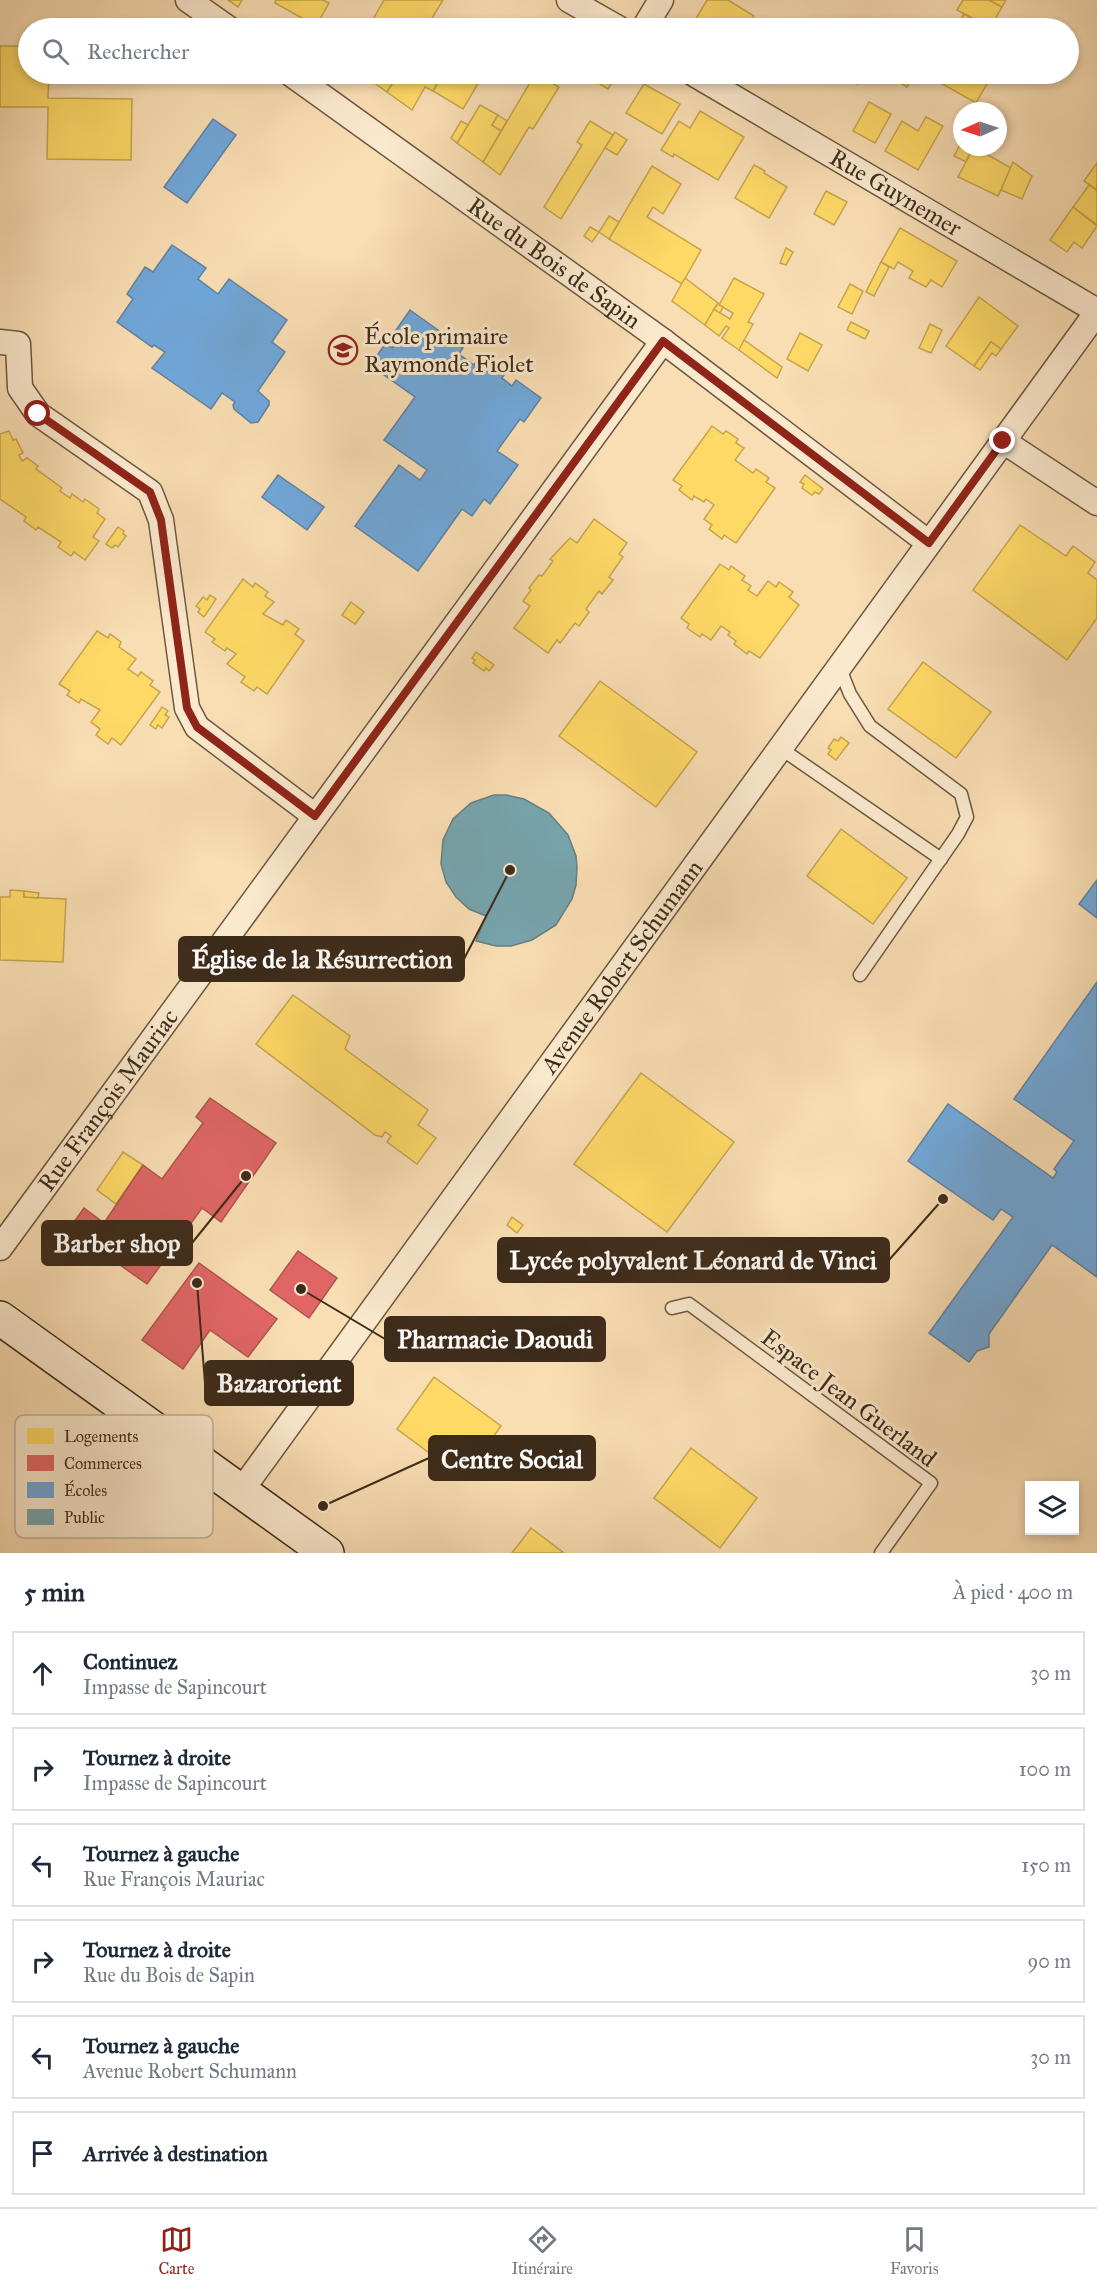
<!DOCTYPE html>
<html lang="fr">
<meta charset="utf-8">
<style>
body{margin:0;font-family:"IM FELL Great Primer",serif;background:#f2f2f3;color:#1f2937}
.controls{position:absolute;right:18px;bottom:18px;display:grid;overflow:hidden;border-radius:0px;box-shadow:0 3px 9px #0003}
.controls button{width:54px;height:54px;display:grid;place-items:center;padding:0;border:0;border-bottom:2px solid #e0e1e3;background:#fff;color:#1f2937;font:30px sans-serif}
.compass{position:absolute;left:953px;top:102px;width:54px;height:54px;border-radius:50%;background:#fff;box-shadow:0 3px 9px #0003;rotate:267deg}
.stop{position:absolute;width:18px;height:18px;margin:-14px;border:4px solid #8f2418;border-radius:50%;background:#fff}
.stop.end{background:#8f2418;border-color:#fff;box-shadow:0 2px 6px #0008}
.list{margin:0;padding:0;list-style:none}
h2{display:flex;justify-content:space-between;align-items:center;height:78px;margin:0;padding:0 24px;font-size:26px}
h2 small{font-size:20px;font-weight:400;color:#747a83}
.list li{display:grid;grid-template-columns:39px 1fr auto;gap:18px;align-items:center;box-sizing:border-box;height:84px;margin:0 12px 12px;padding:0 12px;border:2px solid #e0e1e3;border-radius:0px}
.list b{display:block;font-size:22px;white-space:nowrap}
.list p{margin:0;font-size:20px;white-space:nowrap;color:#747a83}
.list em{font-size:20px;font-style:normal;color:#747a83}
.icon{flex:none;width:33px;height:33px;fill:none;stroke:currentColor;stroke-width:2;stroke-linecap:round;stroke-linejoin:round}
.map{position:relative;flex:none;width:1097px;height:1553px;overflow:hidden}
.search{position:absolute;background:#fff;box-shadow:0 3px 9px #0003;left:18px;right:18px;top:18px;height:66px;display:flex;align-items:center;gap:15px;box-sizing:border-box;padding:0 21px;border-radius:33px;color:#747a83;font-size:22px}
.sheet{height:654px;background:#fff}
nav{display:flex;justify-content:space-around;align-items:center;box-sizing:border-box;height:84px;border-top:2px solid #e0e1e3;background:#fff;font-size:16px;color:#747a83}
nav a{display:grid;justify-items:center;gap:3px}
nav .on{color:#8f2418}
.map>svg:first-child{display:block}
</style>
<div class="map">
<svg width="1097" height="1553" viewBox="0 0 1097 1553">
<rect width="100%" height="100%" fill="#f9ddb3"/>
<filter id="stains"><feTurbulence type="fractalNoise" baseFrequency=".00333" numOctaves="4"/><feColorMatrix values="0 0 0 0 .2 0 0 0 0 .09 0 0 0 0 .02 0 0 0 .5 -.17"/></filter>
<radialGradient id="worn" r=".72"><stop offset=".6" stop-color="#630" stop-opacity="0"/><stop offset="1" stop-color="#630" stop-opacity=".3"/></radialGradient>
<g fill="#ffd966" stroke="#c5a54f" stroke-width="1.5">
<path d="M228,0H242L238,7Z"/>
<path d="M276,0H323L329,3L316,26L275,3Z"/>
<path d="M384,0H443L426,28H368Z"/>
<path d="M707,0H728L754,16L746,28H693L691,27Z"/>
<path d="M963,0H989L1002,7L990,28L957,10Z"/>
<path d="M989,0H1006L1002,7Z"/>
<path d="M964,14L990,28H947L951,20L958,24Z"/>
<path d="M0,46H28V74H49L48,98L132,99L131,160L47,159L48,107H0Z"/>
<path d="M362,74H399L387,92Z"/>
<path d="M399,74H443L433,91L425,87L412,110L387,92Z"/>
<path d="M443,74H465L479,82L463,109L433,91Z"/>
<path d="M535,74L559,87L533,129L529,127L500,175L483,162Z"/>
<path d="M583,74H617L608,89Z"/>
<path d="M843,74H863L857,84L842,75Z"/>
<path d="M885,74H914L907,87Z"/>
<path d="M941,74H972L988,82L976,103L937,81Z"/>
<path d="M644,84L680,104L662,134L626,113Z"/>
<path d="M869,102L891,114L875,143L853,131Z"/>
<path d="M480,105L498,115L492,125L501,131L483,162L457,143Z"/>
<path d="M700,111L744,137L718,180L674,154L673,157L661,150L679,121L690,128Z"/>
<path d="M498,115L507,121L501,131L492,125Z"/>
<path d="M926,117L943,126L918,170L885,151L902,121L918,131Z"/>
<path d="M461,121L468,125L457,143L451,138Z"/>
<path d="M590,121L613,135L561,219L544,207L582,145L577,142Z"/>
<path d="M615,132L627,140L617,155L605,148Z"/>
<path d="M962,141V147H973L966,162L954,156Z"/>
<path d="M974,147L1011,168L998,196L958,177Z"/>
<path d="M1013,162L1032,176L1022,199L1001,190Z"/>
<path d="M1097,163V190L1084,181Z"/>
<path d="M754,165L765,171L764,173L787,187L769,218L735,198Z"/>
<path d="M652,166L681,184L663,214L653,207L647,217L701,250L682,284L609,239Z"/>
<path d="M1089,185L1097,190V225L1073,207Z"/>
<path d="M826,191L847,202L834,225L814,214Z"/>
<path d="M1073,207L1097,226L1082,248L1074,242L1067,252L1050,240Z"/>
<path d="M609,216L619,222L609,239L599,232Z"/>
<path d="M590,227L599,232L592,242L584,236Z"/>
<path d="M900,228L957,261L942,287L931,280L926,287L909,278L913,271L898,262L894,269L881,262Z"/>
<path d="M786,248L793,252L786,265L780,263Z"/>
<path d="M881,262L889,267L874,296L866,292Z"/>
<path d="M685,278L718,303L705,325L672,301Z"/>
<path d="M734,278L764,294L748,322L753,324L739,350L722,338L729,328L726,326L719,336L705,325L714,309L730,319L733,313L719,305Z"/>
<path d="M850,284L863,291L852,314L838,307Z"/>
<path d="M979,297L1018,326L1001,349L991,342L974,366L946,346Z"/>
<path d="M718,304L723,307L720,313L714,309Z"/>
<path d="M851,322L869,331L865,339L847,330Z"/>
<path d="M930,324L942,330L931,353L919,348Z"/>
<path d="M800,333L822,345L808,371L787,359Z"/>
<path d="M744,340L782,367L777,378L739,350Z"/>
<path d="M991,342L1001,349L996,356L992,353L980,370L974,366Z"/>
<path d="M712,426L723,434L726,431L738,439L736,443L744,448L735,460L753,473L756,469L769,478L766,482L775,488L736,543L724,535L722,539L709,529L712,525L704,519L714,505L706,499L704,502L694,496L692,500L679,490L682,486L673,480Z"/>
<path d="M9,431L13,440L16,439L23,453L19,455L22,461L27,458L38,466L36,469L62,488L60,491L70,498L72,494L83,502L85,499L99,509L97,513L105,519L93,537L99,541L85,560L74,552L71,556L58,547L61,542L38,527L36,530L24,521L26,517L0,499V434Z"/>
<path d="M805,475L823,489L819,494L815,492L812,495L802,488L804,484L800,482Z"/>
<path d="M594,519L627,543L619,554L623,557L609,577L613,580L602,594L599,591L586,609L589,612L579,626L575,623L560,643L557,640L548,653L514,628L530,606L523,601L531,590L529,588L539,575L542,576L553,561L550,559L570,538L577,543Z"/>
<path d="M1020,525L1066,556L1073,546L1095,562L1088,573L1097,580V618L1067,660L973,590Z"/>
<path d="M118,527L124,531L123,534L126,536L118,547L115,545L112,548L106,544Z"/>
<path d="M720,564L729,570L731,566L745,576L742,580L751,586L748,590L757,596L768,581L776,587L779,582L793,592L789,597L799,605L760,658L749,651L747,654L734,644L736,641L728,635L730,632L721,626L711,640L702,634L700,637L687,628L689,624L681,618Z"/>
<path d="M243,579L253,587L255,583L268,592L265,596L274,602L263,614L283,625L286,620L299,629L295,634L304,641L267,694L257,687L254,691L241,682L245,677L227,664L236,654L227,648L225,651L212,642L215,639L205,632Z"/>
<path d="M210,595L216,599L204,617L198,612L200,609L196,606L203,597L207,600Z"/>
<path d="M351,602L364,612L355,624L342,615Z"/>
<path d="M97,631L108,638L110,634L121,642L119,647L136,659L128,669L138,676L141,672L153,681L150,685L160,692L121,745L112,738L108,744L96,735L100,729L91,722L100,710L81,699L79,703L67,695L70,691L59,684Z"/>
<path d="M476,652L494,665L489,671L486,668L484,671L473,663L475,660L472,658Z"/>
<path d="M923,662L991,712L956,758L888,709Z"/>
<path d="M600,681L697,752L656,807L559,736Z"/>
<path d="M162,707L168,711L165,715L169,717L162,728L158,725L156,729L150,725Z"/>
<path d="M841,737L849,743L836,760L828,754L831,750L828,748L834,739L838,741Z"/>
<path d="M841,829L907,878L873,924L807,876Z"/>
<path d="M10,890L24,891V897L66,899L63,962L0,960V897H10Z"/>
<path d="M24,891L39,893L38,898L24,897Z"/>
<path d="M293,995L350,1036L345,1049L428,1110L418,1125L436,1138L417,1164L387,1142L391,1136L385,1132L382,1137L375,1135L256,1044Z"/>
<path d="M641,1073L734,1142L667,1232L574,1164Z"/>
<path d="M123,1152L143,1165L116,1204L97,1190Z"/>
<path d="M512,1217L523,1225L517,1233L507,1225Z"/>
<path d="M434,1377L501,1426L463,1478L397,1429Z"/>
<path d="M691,1448L757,1498L720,1548L654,1498Z"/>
<path d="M531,1528L564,1553H512Z"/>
</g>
<g fill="#e06666" stroke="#af544f" stroke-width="1.5">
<path d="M210,1098L276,1143L221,1222L202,1208L147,1284L69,1229L84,1208L104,1223L143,1165L162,1179L203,1123L196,1117Z"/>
<path d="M298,1251L337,1278L309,1318L270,1290Z"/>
<path d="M199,1263L277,1319L248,1357L210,1330L183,1369L142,1340Z"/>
</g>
<g fill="#6fa8dc" stroke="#6082a2" stroke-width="1.5">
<path d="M213,119L236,135L187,203L164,187Z"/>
<path d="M172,245L206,268L198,279L218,294L229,279L287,320L272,342L285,352L258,391L269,401V405L258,422L251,423L234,409L233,405L235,402L222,393L211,409L152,368L165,352L154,345L152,347L117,322L133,299L127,294L145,267L153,272Z"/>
<path d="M410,310L463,348L459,354L474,365L481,355L506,372L502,378L512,386L516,380L541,398L524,422L520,419L497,451L518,465L490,504L484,499L472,516L462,509L418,571L355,526L399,465L420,480L427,470L384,440L415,397L370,365L386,343L392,348L401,337L394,333Z"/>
<path d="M278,475L324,507L307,530L262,497Z"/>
<path d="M1097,880V918L1079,904Z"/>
<path d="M1097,982V1277L1052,1245L989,1334V1347L977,1351L969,1362L929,1333L1013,1217L1001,1209L993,1220L908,1161L948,1104L1053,1178L1057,1172L1054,1169L1074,1141L1014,1099Z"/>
</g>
<path fill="#76a5af" stroke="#658082" stroke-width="1.5" d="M494,795H506L524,799L549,813L568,835L576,856L577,867L576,885L572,899L556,925L532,940L511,946H496L476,941L486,916L469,909L456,897L446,882L441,864L443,840L453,819L471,803Z"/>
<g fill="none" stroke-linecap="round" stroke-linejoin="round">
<g stroke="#6c5840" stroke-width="15">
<g id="lane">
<path d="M839,666L850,694L870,726L961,794L967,817L958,834L860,975"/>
<path d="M780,748L941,859"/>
<path d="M672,1308L689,1304L931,1483L881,1553"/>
</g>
</g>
<g stroke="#6c5840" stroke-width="27">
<g id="street">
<path d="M188,0L228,28"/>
<path d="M569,0L618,28"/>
<path d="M644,28L661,0"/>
<path id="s1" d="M291,74L663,341L929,543"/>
<path id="s2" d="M694,74L1097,311"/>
<path d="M0,342L18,344L20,388L38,414L150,492L161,520L187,708L197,727L315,816"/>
<path d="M1003,441L1097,503"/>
<path id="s3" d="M0,1248L663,341"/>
<path id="s4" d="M241,1491L1097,312"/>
</g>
</g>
<g stroke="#3d2b1a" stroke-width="36">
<path id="secondary" d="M0,1318L327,1553"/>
</g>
<use href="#lane" stroke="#fbe9ce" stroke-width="12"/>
<use href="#street" stroke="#fbe9ce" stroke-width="24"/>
<use href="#secondary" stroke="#fbe9ce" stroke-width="33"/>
</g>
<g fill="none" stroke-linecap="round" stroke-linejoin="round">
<path stroke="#8f2418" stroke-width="8" d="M38,414L150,492L161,520L187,708L197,727L315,816L663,341L929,543L1003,441"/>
</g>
<defs>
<g id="school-ring" transform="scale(1.5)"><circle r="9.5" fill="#fbe9ce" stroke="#8f2418" stroke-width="1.5"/><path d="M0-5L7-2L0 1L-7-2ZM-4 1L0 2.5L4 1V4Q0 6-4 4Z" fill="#8f2418"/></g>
</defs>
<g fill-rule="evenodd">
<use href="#school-ring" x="343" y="350"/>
</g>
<g text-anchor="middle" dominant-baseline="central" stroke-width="6" stroke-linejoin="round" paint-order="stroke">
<g font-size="24" fill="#3d2b1a" stroke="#fbe9ce">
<text stroke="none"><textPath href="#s2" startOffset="234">Rue Guynemer</textPath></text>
<text stroke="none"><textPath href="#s1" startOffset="324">Rue du Bois de Sapin</textPath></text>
<text stroke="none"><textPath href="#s4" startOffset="648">Avenue Robert Schumann</textPath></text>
<text stroke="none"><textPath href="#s3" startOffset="183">Rue François Mauriac</textPath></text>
<text transform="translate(849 1398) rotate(37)">Espace Jean Guerland</text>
</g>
<g font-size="24" fill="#3d2b1a" stroke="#fbe9ce" text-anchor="start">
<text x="364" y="336">École primaire<tspan x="364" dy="28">Raymonde Fiolet</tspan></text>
</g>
</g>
<rect x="15" y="1415" width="198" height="123" rx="9" fill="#fbe9ce" stroke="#c2b098" stroke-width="1.5"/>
<rect x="27" y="1428" width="27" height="16" fill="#ffd966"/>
<rect x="27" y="1455" width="27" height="16" fill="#e06666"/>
<rect x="27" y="1482" width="27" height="16" fill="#6fa8dc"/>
<rect x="27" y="1509" width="27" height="16" fill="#76a5af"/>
<g font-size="16" fill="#3d2b1a">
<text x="64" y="1442">Logements</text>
<text x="64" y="1469">Commerces</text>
<text x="64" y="1496">Écoles</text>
<text x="64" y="1523">Public</text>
</g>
<path fill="none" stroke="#3d2b1a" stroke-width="2" d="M510 870L464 959M246 1176L192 1243M943 1199L889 1260M301 1289L385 1339M197 1283L205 1383M323 1506L429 1458"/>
<g fill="#3d2b1a" stroke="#fbe9ce" stroke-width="2">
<circle cx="510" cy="870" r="6"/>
<circle cx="246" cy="1176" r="6"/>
<circle cx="943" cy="1199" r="6"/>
<circle cx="301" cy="1289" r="6"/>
<circle cx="197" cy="1283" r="6"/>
<circle cx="323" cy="1506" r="6"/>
</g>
<g fill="#3d2b1a" stroke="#3d2b1a" stroke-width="2">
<rect x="179" y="937" width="285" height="44" rx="6"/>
<rect x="42" y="1221" width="150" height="44" rx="6"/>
<rect x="498" y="1238" width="391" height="44" rx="6"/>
<rect x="385" y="1317" width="220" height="44" rx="6"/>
<rect x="205" y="1361" width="148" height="44" rx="6"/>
<rect x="429" y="1436" width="166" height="44" rx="6"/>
</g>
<g font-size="26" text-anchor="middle" font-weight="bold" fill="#fff">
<text x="322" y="968">Église de la Résurrection</text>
<text x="117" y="1252">Barber shop</text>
<text x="693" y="1269">Lycée polyvalent Léonard de Vinci</text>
<text x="495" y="1348">Pharmacie Daoudi</text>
<text x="279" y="1392">Bazarorient</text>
<text x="512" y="1468">Centre Social</text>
</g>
<rect width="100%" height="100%" filter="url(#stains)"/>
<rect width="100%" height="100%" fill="url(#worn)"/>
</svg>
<div class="controls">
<button><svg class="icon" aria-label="layers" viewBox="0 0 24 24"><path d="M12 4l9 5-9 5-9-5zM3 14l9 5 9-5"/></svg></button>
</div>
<svg class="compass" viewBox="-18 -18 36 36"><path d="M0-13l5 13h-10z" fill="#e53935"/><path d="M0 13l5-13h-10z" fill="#747a83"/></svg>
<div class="stop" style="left:38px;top:414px"></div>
<div class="stop end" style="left:1003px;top:441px"></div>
<div class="search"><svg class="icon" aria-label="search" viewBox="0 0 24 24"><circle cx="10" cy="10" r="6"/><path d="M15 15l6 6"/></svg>Rechercher</div>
</div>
<section class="sheet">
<h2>5 min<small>À pied · 400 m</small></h2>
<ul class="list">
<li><svg class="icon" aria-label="ahead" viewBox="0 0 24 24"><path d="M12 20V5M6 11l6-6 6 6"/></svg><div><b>Continuez</b><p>Impasse de Sapincourt</p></div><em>30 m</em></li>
<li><svg class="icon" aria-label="right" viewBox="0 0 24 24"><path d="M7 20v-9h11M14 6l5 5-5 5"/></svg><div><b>Tournez à droite</b><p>Impasse de Sapincourt</p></div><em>100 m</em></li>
<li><svg class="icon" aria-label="left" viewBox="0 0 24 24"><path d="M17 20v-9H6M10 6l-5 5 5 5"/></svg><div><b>Tournez à gauche</b><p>Rue François Mauriac</p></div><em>150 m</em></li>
<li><svg class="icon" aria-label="right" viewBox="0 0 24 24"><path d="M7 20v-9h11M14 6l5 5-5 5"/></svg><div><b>Tournez à droite</b><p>Rue du Bois de Sapin</p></div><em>90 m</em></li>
<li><svg class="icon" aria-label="left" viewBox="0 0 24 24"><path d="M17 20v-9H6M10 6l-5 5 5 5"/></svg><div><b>Tournez à gauche</b><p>Avenue Robert Schumann</p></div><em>30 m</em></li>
<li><svg class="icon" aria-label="arrive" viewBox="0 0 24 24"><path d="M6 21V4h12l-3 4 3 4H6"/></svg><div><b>Arrivée à destination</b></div></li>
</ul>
</section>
<nav>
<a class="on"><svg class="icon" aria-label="map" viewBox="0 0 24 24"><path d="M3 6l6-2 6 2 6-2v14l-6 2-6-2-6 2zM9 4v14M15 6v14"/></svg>Carte</a>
<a><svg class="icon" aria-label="directions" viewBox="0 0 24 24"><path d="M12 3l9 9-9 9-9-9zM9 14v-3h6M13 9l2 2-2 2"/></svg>Itinéraire</a>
<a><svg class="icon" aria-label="saved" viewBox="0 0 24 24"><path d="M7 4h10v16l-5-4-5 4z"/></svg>Favoris</a>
</nav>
